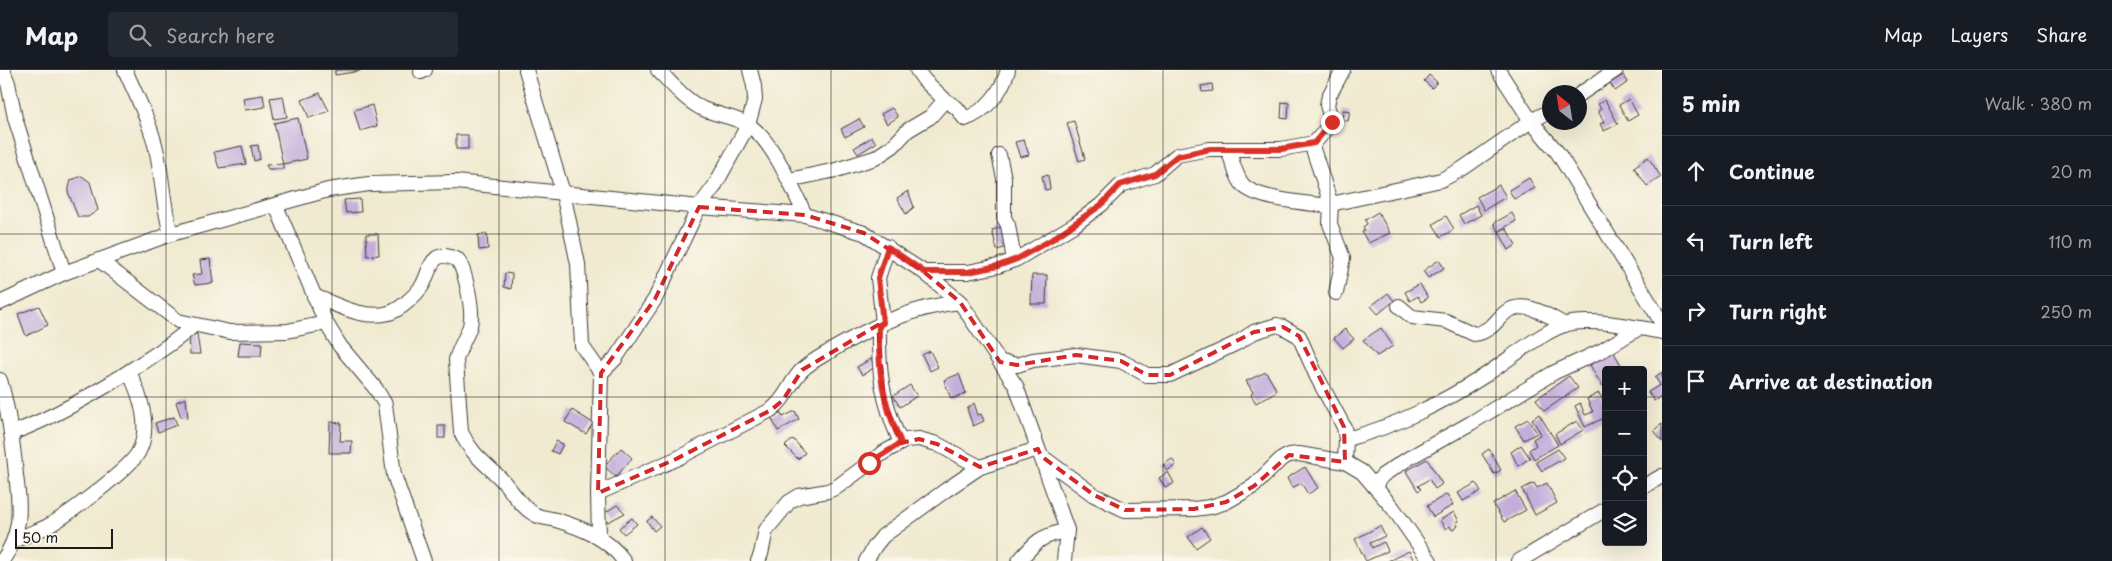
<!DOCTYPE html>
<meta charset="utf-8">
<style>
body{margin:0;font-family:"Playpen Sans",sans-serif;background:#242831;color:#f1f3f6}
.controls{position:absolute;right:15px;bottom:15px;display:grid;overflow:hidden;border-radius:5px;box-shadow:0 5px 20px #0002}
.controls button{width:45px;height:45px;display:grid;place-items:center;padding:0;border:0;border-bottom:1px solid #363941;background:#171b24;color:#f1f3f6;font:25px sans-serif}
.compass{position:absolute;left:1542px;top:15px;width:45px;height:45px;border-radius:50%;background:#171b24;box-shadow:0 5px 20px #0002;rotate:330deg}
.scale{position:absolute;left:15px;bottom:12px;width:98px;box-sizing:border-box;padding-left:5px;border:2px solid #1c1c1c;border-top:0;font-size:14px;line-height:18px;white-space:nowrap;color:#1c1c1c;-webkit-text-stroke:4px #fbf7ec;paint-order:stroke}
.stop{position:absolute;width:15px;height:15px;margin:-11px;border:4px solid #d93025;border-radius:50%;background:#fff}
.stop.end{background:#d93025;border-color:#fff;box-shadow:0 1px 5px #0008}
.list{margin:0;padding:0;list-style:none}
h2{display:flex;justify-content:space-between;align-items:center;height:65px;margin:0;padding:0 20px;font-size:21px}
h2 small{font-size:16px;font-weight:400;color:#9ea1a6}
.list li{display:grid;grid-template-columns:32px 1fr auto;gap:15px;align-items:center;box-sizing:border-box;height:70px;padding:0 20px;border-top:1px solid #363941}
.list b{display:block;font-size:19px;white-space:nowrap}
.list em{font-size:16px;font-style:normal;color:#9ea1a6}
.icon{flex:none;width:28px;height:28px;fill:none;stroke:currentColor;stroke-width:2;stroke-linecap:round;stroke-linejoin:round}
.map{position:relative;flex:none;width:1662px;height:491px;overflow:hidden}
header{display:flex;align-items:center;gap:30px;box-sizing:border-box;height:70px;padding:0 25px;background:#171b24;border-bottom:1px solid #363941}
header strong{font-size:24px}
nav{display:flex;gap:28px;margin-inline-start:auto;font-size:18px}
.search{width:350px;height:45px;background:#242831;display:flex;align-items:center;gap:12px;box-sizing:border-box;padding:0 18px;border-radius:5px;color:#9ea1a6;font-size:19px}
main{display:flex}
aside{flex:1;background:#171b24}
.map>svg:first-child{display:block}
</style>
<header>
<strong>Map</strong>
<div class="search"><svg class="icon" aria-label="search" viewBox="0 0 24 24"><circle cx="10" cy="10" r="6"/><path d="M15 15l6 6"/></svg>Search here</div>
<nav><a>Map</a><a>Layers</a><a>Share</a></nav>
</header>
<main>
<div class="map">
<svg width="1662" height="491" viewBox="0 0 1662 491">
<rect width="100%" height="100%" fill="#fbf7ec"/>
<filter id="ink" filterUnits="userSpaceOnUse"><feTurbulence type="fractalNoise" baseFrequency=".02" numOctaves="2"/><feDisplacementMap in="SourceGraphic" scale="10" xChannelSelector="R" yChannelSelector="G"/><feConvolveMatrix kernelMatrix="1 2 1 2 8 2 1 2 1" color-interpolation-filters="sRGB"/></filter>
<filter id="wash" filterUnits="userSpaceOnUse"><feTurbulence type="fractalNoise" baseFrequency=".0096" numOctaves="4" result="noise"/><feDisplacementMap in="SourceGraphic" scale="20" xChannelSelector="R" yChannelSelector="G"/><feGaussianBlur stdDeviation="1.12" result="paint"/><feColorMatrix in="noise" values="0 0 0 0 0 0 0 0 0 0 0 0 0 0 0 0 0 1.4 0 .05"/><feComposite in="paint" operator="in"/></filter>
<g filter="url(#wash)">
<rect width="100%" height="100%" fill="#f0ead0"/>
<g id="blocks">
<g fill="#c4addb">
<path d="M335,0H360V1L335,5Z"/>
<path d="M1429,5L1437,12L1432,18L1424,11Z"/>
<path d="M1623,5L1628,12L1615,21L1610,13Z"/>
<path d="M1212,14L1213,21L1202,22L1201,16Z"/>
<path d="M320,23L329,41L309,48L302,30Z"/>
<path d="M263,25L265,37L245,40L243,28Z"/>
<path d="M283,26L287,47L274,49L270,28Z"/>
<path d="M1629,29L1638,45L1628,51L1619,35Z"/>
<path d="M1605,30L1618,54L1604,61L1600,54L1604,52L1598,41L1601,39L1598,34Z"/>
<path d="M1282,32L1289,33L1288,49L1281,48Z"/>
<path d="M372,35L377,56L360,61L354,40Z"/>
<path d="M892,38L898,47L887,54L881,44Z"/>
<path d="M1343,40L1350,41L1348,51L1342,50Z"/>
<path d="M298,48L307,89L283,94L274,53Z"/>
<path d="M859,49L864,57L845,67L841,59Z"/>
<path d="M1074,51L1085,89L1079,91L1067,53Z"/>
<rect x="456" y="65" width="12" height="14"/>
<path d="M872,67L876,73L858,84L854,78Z"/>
<path d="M1024,70L1029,85L1020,87L1015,72Z"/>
<path d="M258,75L260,89L254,91L251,76Z"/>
<path d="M242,76L246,94L219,98L214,82Z"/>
<path d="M1648,87L1661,107L1647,116L1634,97Z"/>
<path d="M283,94V99H268L266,95Z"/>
<path d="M1048,105L1050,119L1045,120L1042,106Z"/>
<path d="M82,106L90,112L98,140L88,147H78L68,122L71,110Z"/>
<path d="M1529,108L1535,118L1514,129L1509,120Z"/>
<path d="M1499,115L1506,127L1484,140L1477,127Z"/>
<path d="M908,121L914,137L906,144L897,128Z"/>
<path d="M360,129L361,142L346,143L344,130Z"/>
<path d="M1476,135L1481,145L1464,154L1459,145Z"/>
<path d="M1378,142L1390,163L1368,173L1362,162L1365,160L1363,157L1367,154L1365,150Z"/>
<path d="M1512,143L1516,151L1498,161L1494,153Z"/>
<path d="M1446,146L1454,159L1441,167L1433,154Z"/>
<path d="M1002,157L1007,177L997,180L992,160Z"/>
<path d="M1506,158L1516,175L1509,180L1499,162Z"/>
<path d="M366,164H378L379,185L367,186Z"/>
<path d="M487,164L488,179L479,180L478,165Z"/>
<path d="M210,189L213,213L195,215L192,205L202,204L200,190Z"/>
<path d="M1439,190L1444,198L1428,208L1423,201Z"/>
<path d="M505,203L512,204L511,219L504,217Z"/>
<path d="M1032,205H1047L1046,234H1031Z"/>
<path d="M1420,214L1428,228L1421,232L1418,226L1410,231L1405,222Z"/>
<path d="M1388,223L1394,231L1378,244L1371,236Z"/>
<path d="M39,236L48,255L26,266L18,244Z"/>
<path d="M1381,258L1393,276L1377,286L1363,270Z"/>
<path d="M1345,259L1354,269L1343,278L1334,268Z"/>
<path d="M197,264L200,284H190L189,265Z"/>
<path d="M240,272L262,273L261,286H238Z"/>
<path d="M930,281L938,297L930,301L922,285Z"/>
<path d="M1613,281L1624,300H1606V314L1602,316L1590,295Z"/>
<path d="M871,289L875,297L862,305L857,297Z"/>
<path d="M1266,302L1277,321L1256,333L1251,325L1253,322L1246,311Z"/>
<path d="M1662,302V326L1654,331L1648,322L1660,315L1655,307Z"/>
<path d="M959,304L966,323L951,329L944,310Z"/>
<path d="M1569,306L1578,318L1544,341L1536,329Z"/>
<path d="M910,315L917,326L900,337L893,326Z"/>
<path d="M1599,323L1606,337V347L1585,357L1575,336L1580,333L1585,345L1593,342L1587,329Z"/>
<path d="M186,328L188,348L181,347L176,332Z"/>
<path d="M974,333L978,345L981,344L984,351L973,356L967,339Z"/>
<path d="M572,340L593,353L586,364L565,352Z"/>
<path d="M795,341L799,349L778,361L771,347L780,342L783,347Z"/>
<path d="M1539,344L1558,375L1534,389L1529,380L1536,375L1533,369L1541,364L1532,349Z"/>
<path d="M174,347L177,355L158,362L155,353Z"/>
<path d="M1528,349L1537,363L1524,370L1515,356Z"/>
<path d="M1577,351L1583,360L1560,374L1555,364Z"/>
<path d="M330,352L341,353L340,371H352L351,383H329Z"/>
<path d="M1662,354V372L1654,360Z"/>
<rect x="438" y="356" width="7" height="12"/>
<path d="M793,369L805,383L798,389L785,376Z"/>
<path d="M556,371L563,374L558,384L551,381Z"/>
<path d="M1521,375L1530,388L1518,396L1511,382Z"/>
<path d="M621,378L632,388L616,407L604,396Z"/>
<path d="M1489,379L1501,400L1494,404L1482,384Z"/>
<path d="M1558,379L1564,388L1542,401L1536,392Z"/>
<path d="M1172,389L1176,395L1167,401L1163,395Z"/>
<path d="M1427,389L1442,414L1435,419L1429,409L1418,416L1421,419L1418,421L1406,401Z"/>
<path d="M1305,397L1318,418L1308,424L1301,413L1292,418L1287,408Z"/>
<path d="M1168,402L1174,413L1166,418L1159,408Z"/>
<path d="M1476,413L1481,421L1463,431L1458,423Z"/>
<path d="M1534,413L1537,418L1547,413L1557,433L1535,445L1522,419Z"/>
<path d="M1515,421L1526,440L1504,452L1493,434Z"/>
<path d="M1447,424L1453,435L1433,447L1427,436Z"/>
<path d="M617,435L625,443L608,452L603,444Z"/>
<path d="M1454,442L1459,451L1456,452L1458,456L1452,460L1450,456L1445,459L1440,450Z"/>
<path d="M652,447L660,456L654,461L647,451Z"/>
<path d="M632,448L637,454L624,464L619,458Z"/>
<path d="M1380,456L1385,466L1370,473L1372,478L1384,472L1388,481L1366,491L1355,469Z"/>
<path d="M1202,457L1210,468L1196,478L1188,467Z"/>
<path d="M1409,481L1414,491H1388Z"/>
</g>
</g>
</g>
<g filter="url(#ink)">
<use href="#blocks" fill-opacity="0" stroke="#3c3b37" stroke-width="1"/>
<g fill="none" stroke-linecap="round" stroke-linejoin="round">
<g stroke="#3c3b37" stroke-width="16">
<g id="minor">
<path d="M3,0L8,13L15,48L64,203"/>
<path d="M125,0C137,27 151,54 157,83C163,111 163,136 171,164"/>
<path d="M526,0L563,123L578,194L582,276L601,303"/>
<path d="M658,0C671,13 684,29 701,38C715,45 734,46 748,55C772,69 793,119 805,145"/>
<path d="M917,0L924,10L945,30L957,38L965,49C987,41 1002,21 1008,0"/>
<path d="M1498,0L1531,51L1558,83L1662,253"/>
<path d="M421,2L425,0"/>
<path d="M1580,24L1616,0"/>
<path d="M1227,79C1233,90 1235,106 1243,115C1257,130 1309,133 1330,136"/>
<path d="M999,85L1004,108V148L1008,155L1014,190"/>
<path d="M789,110L836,100L875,88L893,76L908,60L930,47L945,30"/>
<path d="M1331,134L1441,110L1462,99L1531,51L1550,41"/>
<path d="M276,136L326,253L340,276L376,319L385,334L394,405L424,491"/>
<path d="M99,190L178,251L230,262L287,261L326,253"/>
<path d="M924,202H968L998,196L1017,189L1074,155L1101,135L1121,115L1155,104L1177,85L1209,79H1281L1314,73"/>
<path d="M1336,223L1343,188L1330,154L1331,134L1312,76L1332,52L1327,35L1329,26L1343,0"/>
<path d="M314,226C338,235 363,250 389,243C400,240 415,226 422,216C431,201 430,176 458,190C466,203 474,242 470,256C466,268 459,278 456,290L461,362C471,384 484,392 500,408C512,420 519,435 534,444C540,448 549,448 556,450C582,458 608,468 624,491"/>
<path d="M0,233L64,203L171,164L328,120L369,114L456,112L699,137L805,145L864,163L924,202L960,232L1016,316L1067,460L1064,491"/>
<path d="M1399,236L1412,247L1446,251L1474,264C1481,264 1486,260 1492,256C1497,251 1501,246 1506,242C1525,229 1549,246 1565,255"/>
<path d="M883,253L878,208L888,177"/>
<path d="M879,255C878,302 882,331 901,373"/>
<path d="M1000,292L1017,295L1033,290L1076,285L1121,291L1147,305H1170L1237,273L1254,262L1277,255L1283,257L1299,266L1317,307L1344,357L1346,369L1345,392"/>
<path d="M0,310C9,341 13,373 16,405C18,421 20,436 18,452C16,467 11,479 2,491"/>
<path d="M12,363C58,346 103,319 145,291C162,280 179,269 194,255"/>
<path d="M1346,369C1392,358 1444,332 1484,306C1506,292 1547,257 1571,253C1601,249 1633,257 1662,262"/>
<path d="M1041,386L1094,425L1125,440L1194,439L1210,437L1226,432L1254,416L1280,390L1289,385L1299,384L1345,392L1362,402L1393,438L1430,491"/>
<path d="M1374,416L1383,405L1409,388L1471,353L1553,303L1603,280L1639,258"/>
<path d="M1643,417L1662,406"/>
<path d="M598,423L676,389L771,340C787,328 789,313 802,300C811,291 826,284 837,277C878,254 913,237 960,232"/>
<path d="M599,467L598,423L601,303L615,289L655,229L699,137L714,117L748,55L755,29L754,16L750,0"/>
<path d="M14,471C24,466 35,462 46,457C64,448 128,400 138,383C152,358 140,324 129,302"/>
<path d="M758,491L761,484L766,460L789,432L799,426L828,421L837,417L883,383L906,370L919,369L937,374L980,397"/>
<path d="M866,491L875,476L883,466L946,420L980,397L1038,379"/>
<path d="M1019,491C1037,470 1040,467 1067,460"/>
<path d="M1519,491L1606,439"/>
</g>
</g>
<use href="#minor" stroke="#fff" stroke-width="14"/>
</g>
</g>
<g fill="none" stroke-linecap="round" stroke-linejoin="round" filter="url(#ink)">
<path stroke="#d93025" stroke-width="6" d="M869,393L901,373C882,330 878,302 879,255L883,253L878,208L888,177L924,202H968L998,196L1017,189L1051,170L1101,135L1120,115L1155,104L1177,86L1210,79H1281L1314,73L1332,52"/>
</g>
<path fill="none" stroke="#d62828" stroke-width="4" stroke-dasharray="10 6" stroke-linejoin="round" d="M699,137L805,145L864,163L924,202L960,232L1000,292L1017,295L1076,285L1121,291L1147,305H1170L1254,262L1283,257L1299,266L1344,357L1345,392L1289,385L1254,416L1226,432L1194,439L1125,440L1094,425L1041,386L1038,379L980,397L937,374L919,369L901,373L884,332L878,255L802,300L783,330L771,340L676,389L598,423L601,303L655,229Z"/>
<path fill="none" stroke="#1c1c1c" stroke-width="1" stroke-opacity="0.55" d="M166,0V491M332,0V491M499,0V491M665,0V491M831,0V491M997,0V491M1163,0V491M1330,0V491M1496,0V491M0,164H1662M0,327H1606M1643,327H1662"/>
</svg>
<div class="controls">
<button>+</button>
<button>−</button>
<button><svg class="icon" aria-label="locate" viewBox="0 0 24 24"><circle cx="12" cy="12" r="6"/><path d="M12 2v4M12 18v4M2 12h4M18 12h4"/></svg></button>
<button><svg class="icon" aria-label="layers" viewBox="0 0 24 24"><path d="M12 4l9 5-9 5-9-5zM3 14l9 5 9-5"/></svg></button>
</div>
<svg class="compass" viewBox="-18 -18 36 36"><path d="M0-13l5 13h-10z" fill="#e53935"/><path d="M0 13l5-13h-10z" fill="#9ea1a6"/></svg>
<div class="scale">50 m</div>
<div class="stop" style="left:869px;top:393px"></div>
<div class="stop end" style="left:1332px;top:52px"></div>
</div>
<aside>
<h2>5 min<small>Walk · 380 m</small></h2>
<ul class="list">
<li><svg class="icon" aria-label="ahead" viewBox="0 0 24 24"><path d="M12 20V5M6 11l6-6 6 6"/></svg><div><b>Continue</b></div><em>20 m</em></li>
<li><svg class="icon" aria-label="left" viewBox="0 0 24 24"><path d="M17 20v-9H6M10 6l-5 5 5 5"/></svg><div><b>Turn left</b></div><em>110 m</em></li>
<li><svg class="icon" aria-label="right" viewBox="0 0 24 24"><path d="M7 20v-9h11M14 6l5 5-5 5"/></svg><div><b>Turn right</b></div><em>250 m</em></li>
<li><svg class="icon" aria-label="arrive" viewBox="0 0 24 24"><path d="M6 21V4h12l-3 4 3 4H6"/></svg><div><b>Arrive at destination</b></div></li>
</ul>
</aside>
</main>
